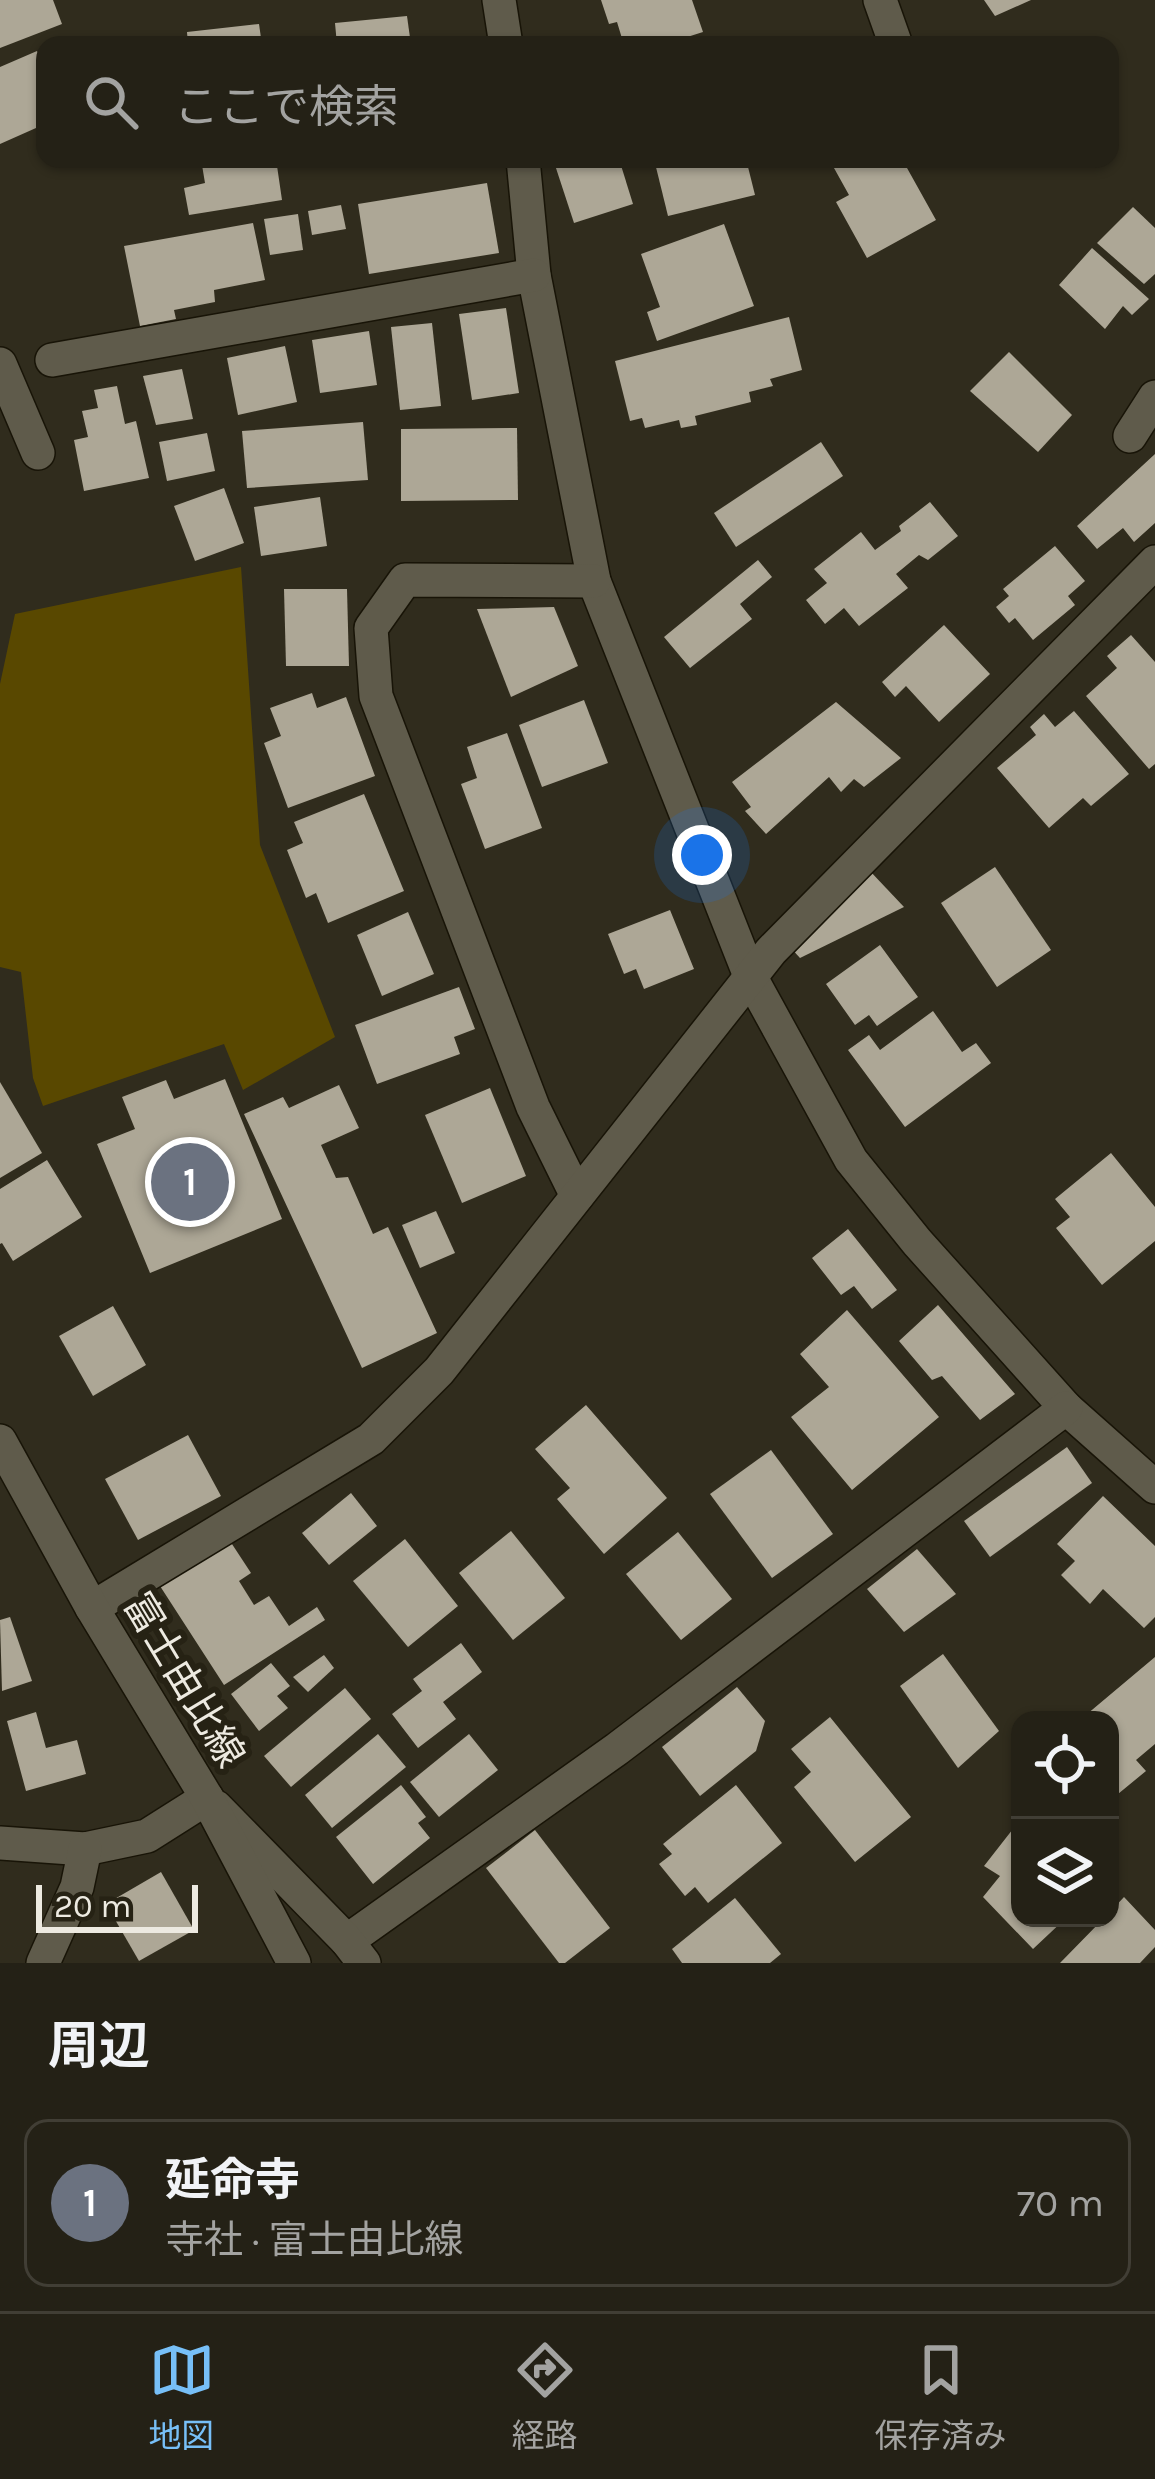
<!DOCTYPE html>
<html lang="ja">
<meta charset="utf-8">
<style>
body{margin:0;font-family:Karla,"Noto Sans JP",sans-serif;background:#2c291f;color:#f1f3f6}
.controls{position:absolute;right:36px;bottom:36px;display:grid;overflow:hidden;border-radius:24px;box-shadow:0 3px 9px #0004}
.controls button{width:108px;height:108px;display:grid;place-items:center;padding:0;border:0;border-bottom:3px solid #413e35;background:#242116;color:#f1f3f6;font:60px sans-serif}
.scale{position:absolute;left:36px;bottom:30px;width:162px;box-sizing:border-box;padding-left:12px;border:6px solid #edeae1;border-top:0;font-size:33px;line-height:42px;white-space:nowrap;color:#edeae1;-webkit-text-stroke:9px #262214;paint-order:stroke}
.you{position:absolute;left:702px;top:855px;width:42px;height:42px;margin:-30px;border:9px solid #fff;border-radius:50%;background:#1a73e8;box-shadow:0 0 0 18px #1a73e833}
.badge{display:grid;place-items:center;width:78px;height:78px;border-radius:50%;background:#77bff7;color:#fff;font-size:39px;font-weight:700}
.pin{position:absolute;translate:-50% -50%;border:6px solid #fff;box-shadow:0 3px 12px #0006}
.list{margin:0;padding:0;list-style:none}
h2{display:flex;justify-content:space-between;align-items:center;height:156px;margin:0;padding:0 48px;font-size:51px}
h2 small{font-size:39px;font-weight:400;color:#a3a3a1}
.list li{display:grid;grid-template-columns:78px 1fr auto;gap:36px;align-items:center;box-sizing:border-box;height:168px;margin:0 24px 24px;padding:0 24px;border:3px solid #413e35;border-radius:24px}
.list b{display:block;font-size:45px;white-space:nowrap}
.list p{margin:0;font-size:39px;white-space:nowrap;color:#a3a3a1}
.list em{font-size:39px;font-style:normal;color:#a3a3a1}
.icon{flex:none;width:66px;height:66px;fill:none;stroke:currentColor;stroke-width:2;stroke-linecap:round;stroke-linejoin:round}
.map{position:relative;flex:none;width:1155px;height:1963px;overflow:hidden}
.search{position:absolute;background:#242116;box-shadow:0 3px 9px #0004;left:36px;right:36px;top:36px;height:132px;display:flex;align-items:center;gap:30px;box-sizing:border-box;padding:0 42px;border-radius:24px;color:#a3a3a1;font-size:45px}
.sheet{height:348px;background:#242116}
nav{display:flex;justify-content:space-around;align-items:center;box-sizing:border-box;height:168px;border-top:3px solid #413e35;background:#242116;font-size:33px;color:#a3a3a1}
nav a{display:grid;justify-items:center;gap:6px}
nav .on{color:#77bff7}
.map>svg:first-child{display:block}
</style>
<div class="map">
<svg width="1155" height="1963" viewBox="0 0 1155 1963">
<rect width="100%" height="100%" fill="#302c1d"/>
<path fill="#594800" d="M241,567L260,845L335,1037L243,1090L224,1044L43,1106L33,1078L21,972L0,967V684L15,614Z"/>
<g fill="#ada796">
<path d="M0,0H53L62,24L0,48Z"/>
<path d="M601,0H692L703,32L662,45H624L617,22L609,24Z"/>
<path d="M984,0H1031L995,16Z"/>
<path d="M407,16L411,45H337L335,23Z"/>
<path d="M259,24L262,45H188L187,32Z"/>
<path d="M37,51L45,68V124L0,144V67Z"/>
<path d="M201,159H276L282,200L189,215L184,188L205,183Z"/>
<path d="M553,159H619L633,204L574,223Z"/>
<path d="M654,159H746L755,195L668,216Z"/>
<path d="M829,159H902L936,220L867,258L836,202L849,195Z"/>
<path d="M487,183L499,253L369,274L358,204Z"/>
<path d="M341,205L346,229L312,235L308,211Z"/>
<path d="M1133,207L1155,228V274L1144,284L1097,243Z"/>
<path d="M298,214L303,250L270,255L264,219Z"/>
<path d="M253,223L265,280L214,290L215,302L174,310L176,319L140,326L124,246Z"/>
<path d="M724,224L754,306L657,341L647,312L660,307L641,254Z"/>
<path d="M1092,248L1149,299L1132,315L1123,306L1105,329L1059,285Z"/>
<path d="M506,308L519,393L472,400L459,314Z"/>
<path d="M789,317L802,370L770,379L773,386L749,392L751,402L695,416L697,425L681,428L679,420L645,428L642,418L630,421L615,361Z"/>
<path d="M432,323L441,406L400,410L391,327Z"/>
<path d="M369,331L377,385L320,393L312,340Z"/>
<path d="M285,346L297,402L238,415L227,358Z"/>
<path d="M1009,352L1072,415L1038,452L970,391Z"/>
<path d="M182,369L193,419L156,425L143,376Z"/>
<path d="M117,386L125,424L136,421L149,478L84,491L74,440L88,437L82,411L98,408L94,390Z"/>
<path d="M363,422L368,480L247,488L242,431Z"/>
<path d="M517,428L518,500L401,501V429Z"/>
<path d="M207,433L215,471L167,481L159,442Z"/>
<path d="M821,442L843,476L736,547L714,513Z"/>
<path d="M1155,454V523L1134,542L1123,528L1097,549L1077,526Z"/>
<path d="M224,488L244,543L195,561L174,506Z"/>
<path d="M320,497L327,546L261,556L254,507Z"/>
<path d="M930,502L958,536L928,560L919,555L896,574L908,588L859,626L844,608L825,624L806,600L827,583L814,569L861,532L875,550L901,531L899,526Z"/>
<path d="M1055,546L1085,581L1068,596L1075,605L1033,640L1015,618L1009,623L996,607L1009,596L1003,589Z"/>
<path d="M758,560L772,577L740,604L752,619L690,668L664,637Z"/>
<path d="M284,589H347L349,666H286Z"/>
<path d="M554,607L578,666L511,697L477,609Z"/>
<path d="M944,625L990,674L939,722L906,686L895,697L882,682Z"/>
<path d="M1131,635L1155,662V764L1149,769L1086,696L1117,668L1107,656Z"/>
<path d="M312,693L317,708L346,697L375,776L288,808L264,743L281,736L270,708Z"/>
<path d="M584,700L608,763L542,787L519,725Z"/>
<path d="M836,702L901,758L864,787L854,779L841,792L829,777L766,834L745,811L751,807L732,782Z"/>
<path d="M1074,711L1129,774L1091,806L1083,798L1049,828L997,768L1036,735L1030,727L1044,714L1055,727Z"/>
<path d="M507,733L542,828L485,849L461,784L477,778L467,747Z"/>
<path d="M364,794L404,891L328,923L316,893L306,898L287,850L303,843L294,822Z"/>
<path d="M995,867L1051,950L997,987L941,903Z"/>
<path d="M869,870L904,907L800,958L789,946Z"/>
<path d="M670,910L694,969L644,989L636,969L624,974L608,934Z"/>
<path d="M408,912L434,974L382,996L357,935Z"/>
<path d="M880,945L918,997L877,1026L869,1015L855,1025L826,984Z"/>
<path d="M459,987L475,1029L454,1037L460,1054L377,1084L355,1025Z"/>
<path d="M933,1011L962,1052L976,1043L991,1063L905,1127L848,1050L869,1035L880,1050Z"/>
<path d="M225,1079L282,1219L150,1273L97,1144L135,1129L122,1097L166,1080L174,1099Z"/>
<path d="M0,1082L42,1153L0,1178Z"/>
<path d="M339,1085L359,1128L321,1145L336,1178L348,1177L373,1234L388,1227L437,1333L362,1368L244,1114L283,1097L289,1108Z"/>
<path d="M490,1088L526,1176L462,1203L425,1115Z"/>
<path d="M1111,1153L1155,1207V1241L1102,1285L1056,1228L1070,1217L1055,1199Z"/>
<path d="M47,1160L82,1217L13,1261L2,1243L0,1244V1189Z"/>
<path d="M436,1211L455,1253L420,1268L402,1225Z"/>
<path d="M848,1229L897,1290L872,1309L854,1286L841,1295L812,1258Z"/>
<path d="M938,1305L1015,1394L980,1420L942,1376L932,1380L899,1341Z"/>
<path d="M113,1306L146,1365L93,1396L59,1336Z"/>
<path d="M847,1310L939,1417L852,1490L791,1417L829,1387L800,1354Z"/>
<path d="M586,1405L667,1498L604,1554L557,1499L570,1488L535,1449Z"/>
<path d="M188,1435L221,1496L138,1540L105,1479Z"/>
<path d="M1067,1447L1092,1483L990,1557L964,1521Z"/>
<path d="M771,1450L833,1534L772,1578L710,1494Z"/>
<path d="M351,1493L377,1526L329,1565L302,1533Z"/>
<path d="M1103,1496L1155,1546V1617L1144,1628L1103,1589L1090,1604L1061,1575L1075,1561L1057,1544Z"/>
<path d="M511,1531L565,1598L513,1640L459,1573Z"/>
<path d="M678,1532L732,1599L681,1640L626,1574Z"/>
<path d="M405,1539L458,1606L408,1647L353,1581Z"/>
<path d="M230,1541L251,1573L239,1581L254,1605L269,1596L289,1626L317,1607L325,1620L224,1685L160,1586Z"/>
<path d="M917,1549L956,1594L904,1632L867,1589Z"/>
<path d="M10,1617L32,1681L2,1691L0,1620Z"/>
<path d="M461,1643L482,1672L443,1702L456,1719L418,1748L392,1714L422,1691L413,1679Z"/>
<path d="M943,1654L999,1731L958,1768L900,1686Z"/>
<path d="M324,1655L334,1668L308,1692L293,1677Z"/>
<path d="M1155,1657V1744L1136,1760L1146,1771L1118,1794L1110,1785V1720H1080Z"/>
<path d="M271,1663L290,1686L277,1696L288,1708L259,1731L231,1694Z"/>
<path d="M737,1687L765,1721L756,1751L700,1796L662,1747Z"/>
<path d="M345,1688L371,1719L291,1787L264,1756Z"/>
<path d="M36,1712L46,1748L77,1740L86,1774L26,1791L7,1721Z"/>
<path d="M830,1717L911,1817L855,1862L794,1787L811,1772L791,1749Z"/>
<path d="M378,1734L406,1767L332,1828L305,1795Z"/>
<path d="M469,1734L498,1770L439,1817L410,1782Z"/>
<path d="M401,1785L426,1817L418,1823L430,1838L373,1884L336,1837Z"/>
<path d="M736,1785L782,1843L708,1903L695,1887L685,1896L659,1864L672,1854L663,1844Z"/>
<path d="M1020,1820V1918H1066L1033,1949L983,1897L1000,1876L984,1866Z"/>
<path d="M535,1830L610,1928L565,1963H559L486,1868Z"/>
<path d="M161,1872L194,1930L139,1961L106,1904Z"/>
<path d="M1124,1897L1155,1930V1947L1140,1963H1060L1104,1918H1110V1912Z"/>
<path d="M735,1898L781,1954L770,1963H682L672,1949Z"/>
</g>
<g fill="none" stroke-linecap="round" stroke-linejoin="round">
<g stroke="#181407" stroke-width="36">
<g id="minor">
<path d="M499,0L506,45"/>
<path d="M880,0L896,45"/>
<path d="M523,159L534,275L594,581L750,976L851,1160L917,1242L1066,1408L1155,1487"/>
<path d="M52,360L534,275"/>
<path d="M0,364L38,453"/>
<path d="M1130,436L1155,397"/>
<path d="M577,1196L533,1107L376,696L371,628L405,580L594,581"/>
<path d="M92,1608L371,1439L439,1371L771,951L1155,562"/>
<path d="M0,1843L85,1849L147,1836L207,1798"/>
<path d="M347,1941L617,1749L1066,1408"/>
<path d="M43,1963L77,1887L85,1849"/>
</g>
</g>
<g stroke="#181407" stroke-width="36">
<path id="tertiary" d="M216,1807L347,1941L364,1963"/>
</g>
<g stroke="#181407" stroke-width="36">
<path id="secondary" d="M0,1441L92,1608L207,1798L294,1963"/>
</g>
<use href="#minor" stroke="#5f5b4b" stroke-width="33"/>
<use href="#tertiary" stroke="#5f5b4b" stroke-width="33"/>
<use href="#secondary" stroke="#5f5b4b" stroke-width="33"/>
</g>
<g text-anchor="middle" dominant-baseline="central" stroke-width="12" stroke-linejoin="round" paint-order="stroke">
<g font-size="39" fill="#edeae1" stroke="#262214">
<text transform="translate(184 1680) rotate(59)">富士由比線</text>
</g>
</g>
</svg>
<div class="controls">
<button><svg class="icon" aria-label="locate" viewBox="0 0 24 24"><circle cx="12" cy="12" r="6"/><path d="M12 2v4M12 18v4M2 12h4M18 12h4"/></svg></button>
<button><svg class="icon" aria-label="layers" viewBox="0 0 24 24"><path d="M12 4l9 5-9 5-9-5zM3 14l9 5 9-5"/></svg></button>
</div>
<div class="scale">20 m</div>
<div class="you"></div>
<div class="pin badge" style="left:190px;top:1182px;background:#6b7280">1</div>
<div class="search"><svg class="icon" aria-label="search" viewBox="0 0 24 24"><circle cx="10" cy="10" r="6"/><path d="M15 15l6 6"/></svg>ここで検索</div>
</div>
<section class="sheet">
<h2>周辺<small></small></h2>
<ul class="list">
<li><span class="badge" style="background:#6b7280">1</span><div><b>延命寺</b><p>寺社 · 富士由比線</p></div><em>70 m</em></li>
</ul>
</section>
<nav>
<a class="on"><svg class="icon" aria-label="map" viewBox="0 0 24 24"><path d="M3 6l6-2 6 2 6-2v14l-6 2-6-2-6 2zM9 4v14M15 6v14"/></svg>地図</a>
<a><svg class="icon" aria-label="directions" viewBox="0 0 24 24"><path d="M12 3l9 9-9 9-9-9zM9 14v-3h6M13 9l2 2-2 2"/></svg>経路</a>
<a><svg class="icon" aria-label="saved" viewBox="0 0 24 24"><path d="M7 4h10v16l-5-4-5 4z"/></svg>保存済み</a>
</nav>
